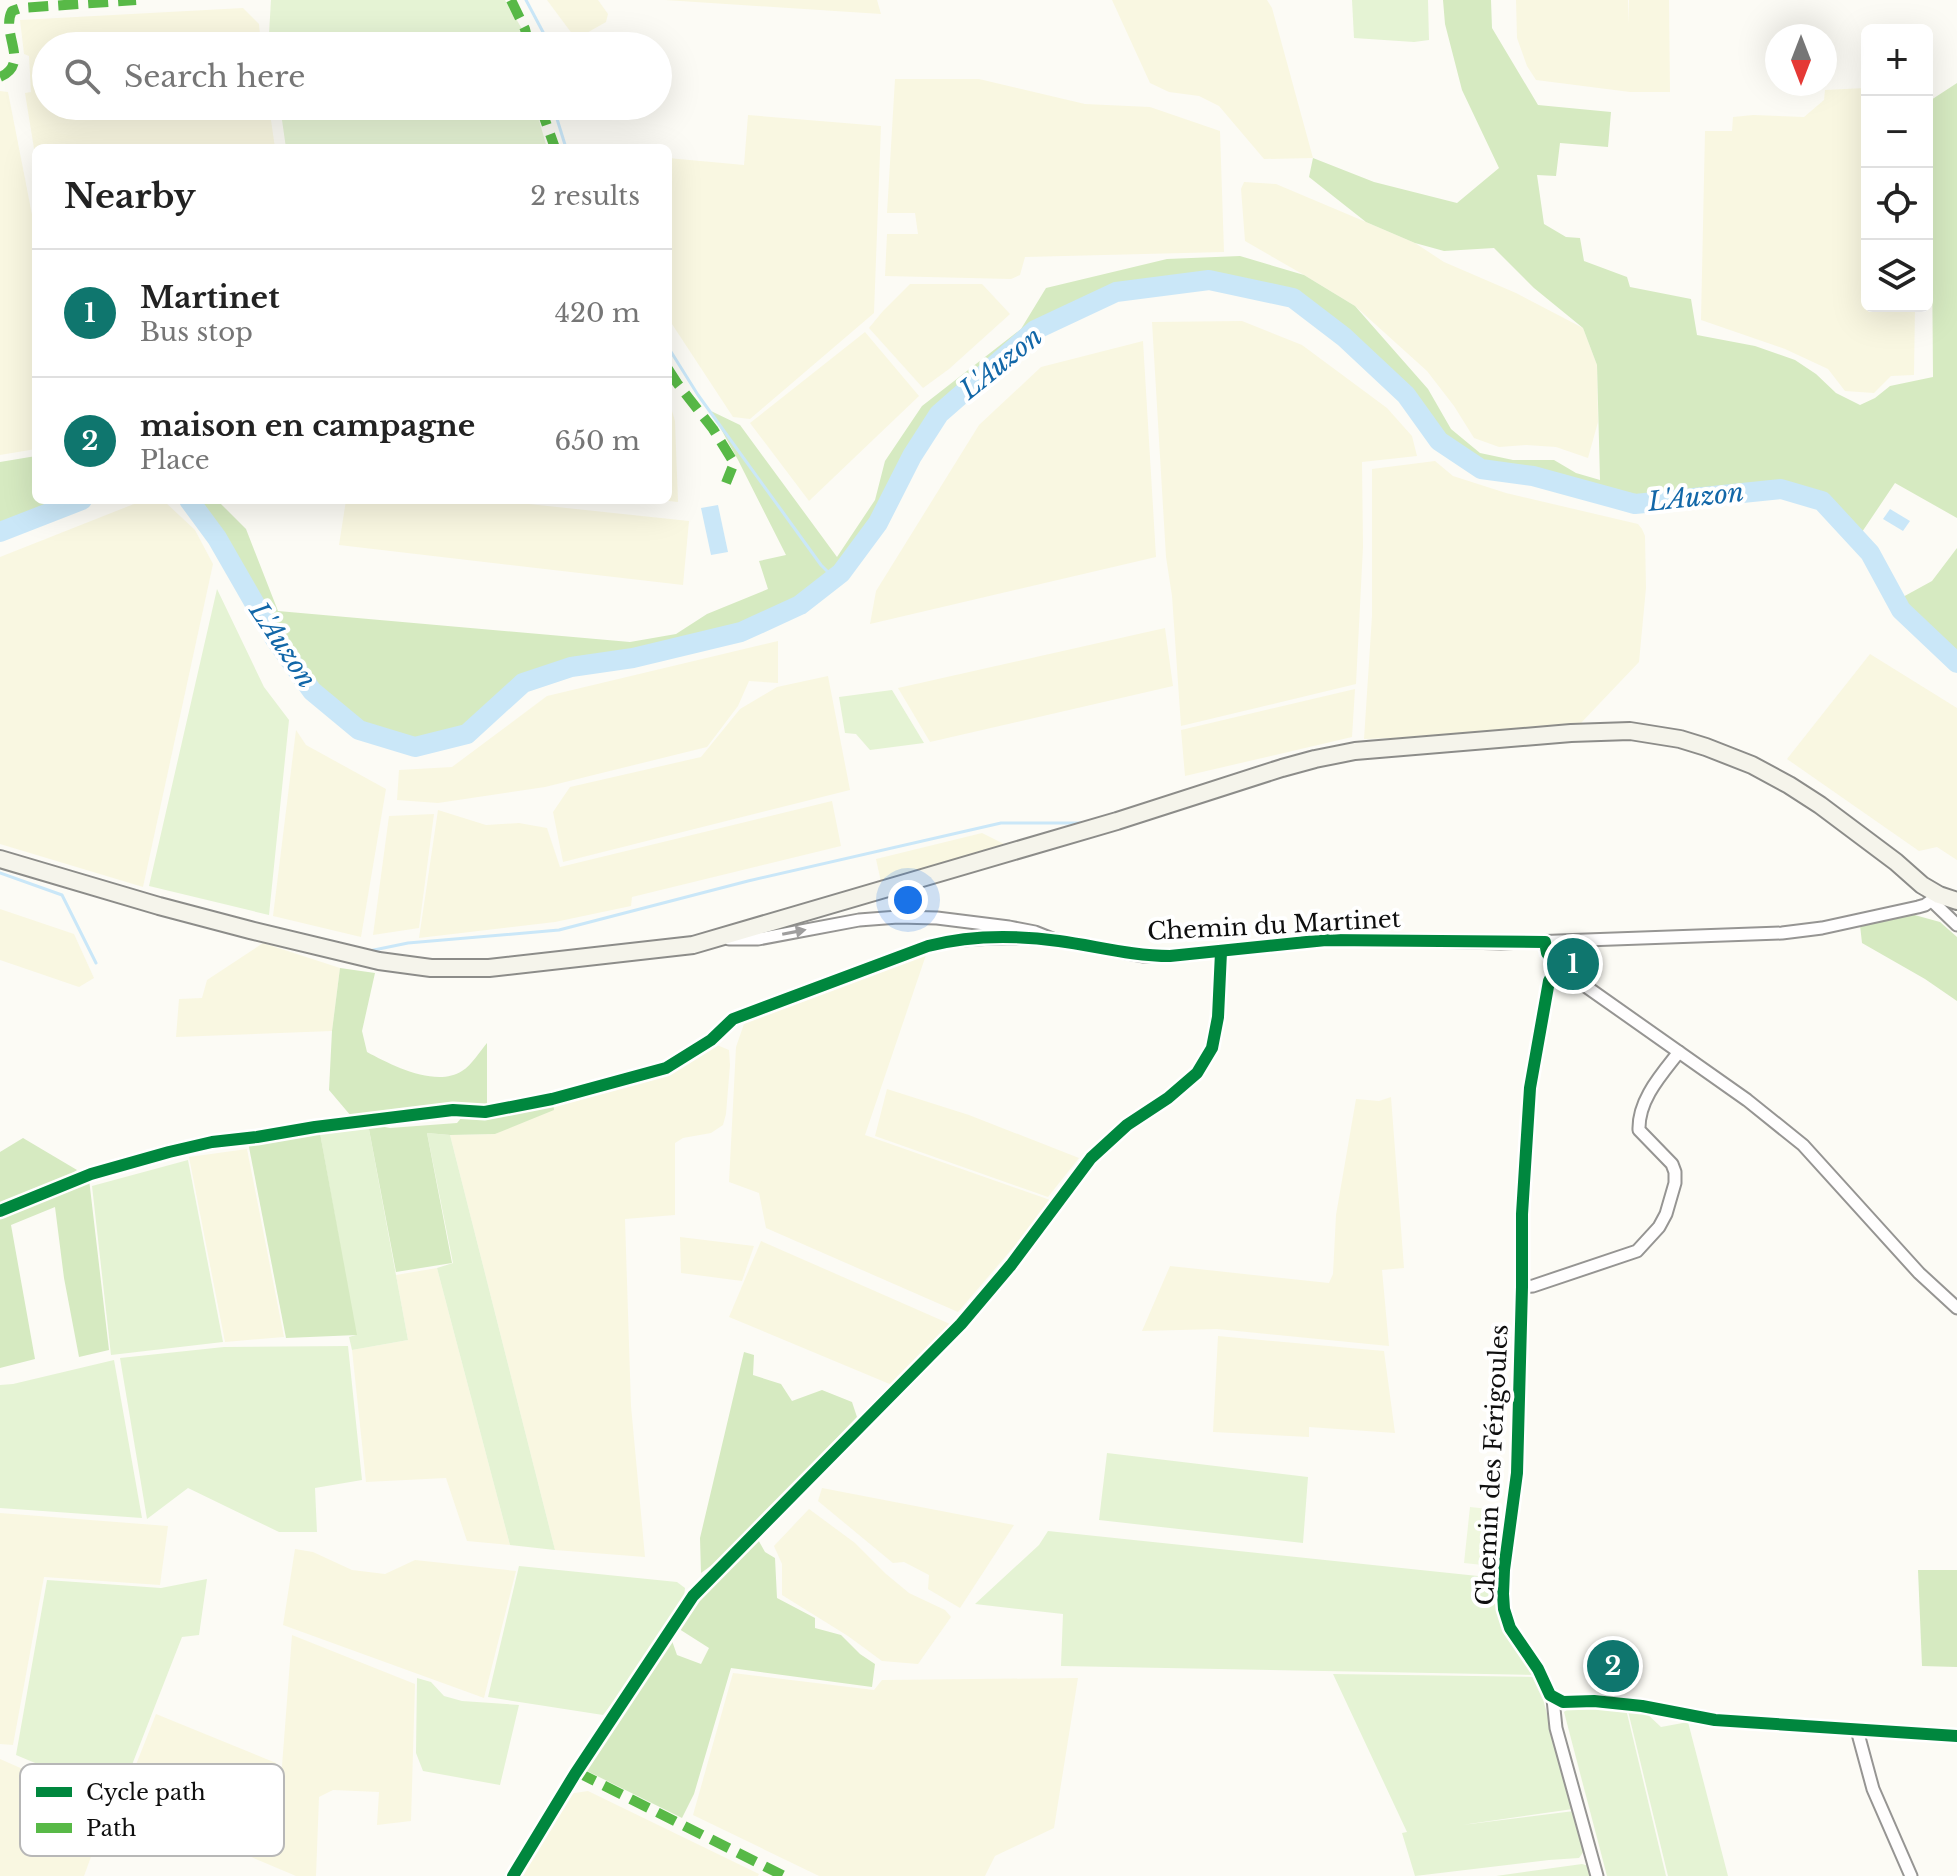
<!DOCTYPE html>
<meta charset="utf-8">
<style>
body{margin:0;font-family:"Libre Baskerville",serif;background:#f6f6f6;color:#222}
.controls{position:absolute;right:24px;top:24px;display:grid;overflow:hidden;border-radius:12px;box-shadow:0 8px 32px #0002}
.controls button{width:72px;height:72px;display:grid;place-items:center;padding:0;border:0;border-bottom:2px solid #e0e0e0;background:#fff;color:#222;font:40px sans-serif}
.compass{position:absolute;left:1765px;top:24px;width:72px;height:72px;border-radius:50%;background:#fff;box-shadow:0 8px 32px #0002;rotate:180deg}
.you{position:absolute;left:908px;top:900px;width:28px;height:28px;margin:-20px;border:6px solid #fff;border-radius:50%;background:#1a73e8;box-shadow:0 0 0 12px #1a73e833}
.badge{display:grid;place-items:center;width:52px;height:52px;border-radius:50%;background:#0f766e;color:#fff;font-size:26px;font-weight:700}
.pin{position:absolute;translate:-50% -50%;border:4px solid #fff;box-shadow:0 2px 8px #0006}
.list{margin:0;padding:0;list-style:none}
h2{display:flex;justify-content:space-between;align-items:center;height:104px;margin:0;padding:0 32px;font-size:34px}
h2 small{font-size:26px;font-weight:400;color:#767676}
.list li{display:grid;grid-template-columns:52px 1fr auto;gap:24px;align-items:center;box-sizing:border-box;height:128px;padding:0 32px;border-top:2px solid #e0e0e0}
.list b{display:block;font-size:30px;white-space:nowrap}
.list p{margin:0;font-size:26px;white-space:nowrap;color:#767676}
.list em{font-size:26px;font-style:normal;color:#767676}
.icon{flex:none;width:44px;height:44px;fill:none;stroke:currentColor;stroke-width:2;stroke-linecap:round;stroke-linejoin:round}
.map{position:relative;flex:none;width:1957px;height:1876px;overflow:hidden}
.search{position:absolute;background:#fff;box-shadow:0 8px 32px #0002;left:32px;top:32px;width:640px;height:88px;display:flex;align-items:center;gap:20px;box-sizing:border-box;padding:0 28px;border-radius:44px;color:#767676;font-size:30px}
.panel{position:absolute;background:#fff;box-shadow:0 8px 32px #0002;left:32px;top:144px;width:640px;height:360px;border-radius:12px}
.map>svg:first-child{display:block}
</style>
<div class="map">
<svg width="1957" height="1876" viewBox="0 0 1957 1876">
<rect width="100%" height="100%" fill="#fcfbf5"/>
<g fill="#f9f7e1">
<path d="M547,0H598L608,14L606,22L576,39Z"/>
<path d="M666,0H877L881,14L665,0Z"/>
<path d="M1112,0H1267L1272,8L1313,158L1264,159L1219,106L1199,96L1169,92L1150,83Z"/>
<path d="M1516,0H1628L1629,24V0H1669L1670,92H1630L1536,80L1527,66L1517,38Z"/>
<path d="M243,8L259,24L261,46H46V106H269L275,148H36V161L25,93L31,92L29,56L24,54L20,20Z"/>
<path d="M895,79H979L1085,104L1150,107L1220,131L1224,252L1025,257L1020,275L1011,279L885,276L887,234H918L915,213H887Z"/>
<path d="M1865,88L1867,89V306H1915L1914,375L1891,376L1874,393L1845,391L1828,369L1785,349L1701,320L1705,131H1732L1733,117L1753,115L1804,117L1824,100L1825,90Z"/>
<path d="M0,91L8,92L36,235V449L0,455Z"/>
<path d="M748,115L881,126L874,313L750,419L733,417L668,318V158L744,165Z"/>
<path d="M1244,182L1276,184L1366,222L1415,243L1444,262L1516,293L1583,328L1597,365L1598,422L1588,458L1556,447L1526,445L1499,447L1474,438L1454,406L1427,371L1355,306L1304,275L1245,241L1241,189Z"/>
<path d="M910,284H982L1010,314L949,369L923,388L869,328L883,311Z"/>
<path d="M1242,321L1302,345L1387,408L1412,436L1417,456L1362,462L1363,547L1356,684L1181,726L1172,596L1166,557L1152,322Z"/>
<path d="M865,332L919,396L809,501L750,423Z"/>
<path d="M1143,341L1156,557L870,624L876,591L979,425L1041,367Z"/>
<path d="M668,397L675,421L678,502L660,500H668Z"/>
<path d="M1435,461L1453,476L1506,493L1638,524L1642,529L1645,536L1646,588L1639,662L1580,724L1473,735L1364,739L1372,616V469Z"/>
<path d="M144,500L165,502L195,530L213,564L143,887L0,844V557Z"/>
<path d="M346,500H491L689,521L683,585L339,545Z"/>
<path d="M1165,628L1173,686L930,742L898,688Z"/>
<path d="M778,641V683L749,681L738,706L707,747L545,787L438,803L397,800L399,770L452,767L547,696Z"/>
<path d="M1870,654L1957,708V860L1937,847L1919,851L1787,759Z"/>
<path d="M828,676L850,790L563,862L553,812L570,787L701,757L740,709L777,687Z"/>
<path d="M1355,689L1352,737L1185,776L1181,730Z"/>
<path d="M296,730L306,745L386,789L361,937L273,916Z"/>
<path d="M832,801L841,846L632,897L631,906L555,922L419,938L438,810L486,825L519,823L547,828L560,867Z"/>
<path d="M434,814L419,928L373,935L389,816Z"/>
<path d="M982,833L1006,845L881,882L876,859Z"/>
<path d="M0,909L74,934L94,978L79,987L0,960Z"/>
<path d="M263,943L340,968L332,1031L176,1037L179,999L202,998L207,980Z"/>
<path d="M928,949L865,1135L1053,1201L958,1312L766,1228L759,1193L729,1182L736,1047L745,1021L756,1013Z"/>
<path d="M717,1045L729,1050L730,1065L726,1114L723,1125L711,1133L683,1138L675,1143V1215L625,1219L631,1406L645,1557L555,1550L450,1135L495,1134L553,1102L694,1055Z"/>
<path d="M887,1089L969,1115L1079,1158L1048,1197L875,1136Z"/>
<path d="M1391,1097L1404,1268L1382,1270L1389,1346L1217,1329L1142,1331L1170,1266L1329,1283L1333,1274L1336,1215L1356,1099L1379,1101Z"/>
<path d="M247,1149L284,1337L225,1342L189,1157Z"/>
<path d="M680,1237L754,1246L742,1281L681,1273Z"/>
<path d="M761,1241L950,1324L892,1385L729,1317Z"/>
<path d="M437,1268L510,1545L467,1541L446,1478L366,1482L352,1350L408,1340L396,1275Z"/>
<path d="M1218,1336L1384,1351L1395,1433L1309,1427V1437L1213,1432Z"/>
<path d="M822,1488L1014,1525L960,1608L928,1589L929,1575L904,1562L893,1563L818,1501Z"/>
<path d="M809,1509L855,1543L886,1574L909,1593L945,1610L951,1617L918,1664L882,1661L848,1636L782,1595V1564L774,1546Z"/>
<path d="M0,1513L168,1526L160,1585L44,1577L13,1745L0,1744Z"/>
<path d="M295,1549L313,1552L352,1570L385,1574L415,1560L516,1571L484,1698L283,1625Z"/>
<path d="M292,1635L415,1684L411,1821L377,1825L379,1792L333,1790L319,1797L316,1876H296L249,1856L282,1766Z"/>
<path d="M733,1673L874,1690L882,1680L1078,1678L1054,1828L995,1856L985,1876H819L693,1815Z"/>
<path d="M156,1714L276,1763L277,1768L246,1856L122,1800Z"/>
<path d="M0,1759L109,1807L84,1876H0Z"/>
<path d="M588,1791L759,1874L758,1876H523L568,1794Z"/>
</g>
<g fill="#e5f3d4">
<path d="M271,0H505L522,29L525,46H270L269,34Z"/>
<path d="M1352,0H1428L1429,40L1414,42L1354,38Z"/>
<path d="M280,106H535L547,148H286Z"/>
<path d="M217,589L264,687L289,720L269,915L149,886Z"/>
<path d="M892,690L924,743L870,750L856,734L845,733L839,697Z"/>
<path d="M368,1124L408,1340L352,1350L349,1337L356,1335L320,1133Z"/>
<path d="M427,1133L450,1135L555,1550L510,1545L437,1268L453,1263Z"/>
<path d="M188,1160L223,1342L111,1355L92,1186Z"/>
<path d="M348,1346L362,1480L315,1488L317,1532H279L188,1488L147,1519L120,1358L224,1347Z"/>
<path d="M114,1360L142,1518L0,1508V1385L13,1384Z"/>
<path d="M1107,1453L1308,1477L1303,1543L1099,1520Z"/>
<path d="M1048,1531L1497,1578L1498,1607L1506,1634L1536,1675L1061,1666L1063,1614L975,1604L1039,1545Z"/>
<path d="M519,1566L677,1582L685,1588L684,1598L647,1658L603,1715L488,1697Z"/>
<path d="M207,1579L199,1635L182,1637L119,1798L16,1755L47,1580L161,1588Z"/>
<path d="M1333,1674L1537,1677L1573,1809L1462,1825L1574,1811L1584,1851L1579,1858L1549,1860L1415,1876L1402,1833L1407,1832Z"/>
<path d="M417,1678L431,1682L444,1696L462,1701L519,1705L500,1785L423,1771L416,1753Z"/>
<path d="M1572,1706L1626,1709L1666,1876H1607L1564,1712Z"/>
<path d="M1628,1711L1646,1713L1661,1727L1688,1722L1728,1876H1668Z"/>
<path d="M1582,1864L1589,1866L1592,1876H1496Z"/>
</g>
<g fill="#d6eac1">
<path d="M1443,0H1491L1492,28L1538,105L1611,112L1608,147L1560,143L1556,176L1537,175L1544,224L1566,237L1580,238L1584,261L1627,277L1630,287L1691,299L1697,335L1755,346L1795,360L1816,374L1836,393L1860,405L1875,398L1890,386L1933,377L1931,100L1957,83V518L1895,483L1862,532L1824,495L1782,484L1633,499L1535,473L1482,463L1443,437L1407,390L1344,333L1294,294L1209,276L1114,288L1032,328L936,411L910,453L874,521L838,571L795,601L739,629L630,654L571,662L523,678L466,728L415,741L361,726L314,689L276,637L245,579L218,534L191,500H217L246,529L278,611L630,642L676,634L707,614L768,589L759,561L786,555L738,460L711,411L740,425L837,557L875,500L885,461L922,406L1021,329L1046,288L1167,259L1240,256L1304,275L1355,306L1428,389L1451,429L1480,453L1513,460H1554L1576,473L1600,480L1597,365L1583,328L1534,288L1494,248L1444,251L1415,243L1366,222L1309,177L1313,158L1374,182L1457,203L1499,168L1462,90L1445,24Z"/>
<path d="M36,456V500H72L0,528V462Z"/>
<path d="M1957,548V656L1904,606L1901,598L1932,581Z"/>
<path d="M1911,914L1940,922L1957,937V1001L1925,979L1862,943L1860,925Z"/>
<path d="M340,968L375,973L362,1031L367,1052C391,1065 436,1088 462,1071C472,1065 480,1051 487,1043V1106L454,1105L351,1116L329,1090L332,1031Z"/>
<path d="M553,1102L554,1110L495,1134L450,1135L427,1133L452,1263L396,1272L368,1124L390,1128L457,1123L462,1117L484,1119Z"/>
<path d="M320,1133L357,1335L286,1338L248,1142Z"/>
<path d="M23,1138L77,1170L58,1184L0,1205V1152Z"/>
<path d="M89,1179L109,1350L79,1357L64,1278L55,1207L11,1225L35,1359L0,1368V1215L19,1210Z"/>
<path d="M744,1352L754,1355L753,1375L781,1384L792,1401L822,1390L852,1402L857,1417L723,1557L701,1573L700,1538Z"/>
<path d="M756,1536L765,1552L775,1558L777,1598L815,1618V1628L841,1635L860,1654L875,1664L872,1687L731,1668L694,1794L682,1818L585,1770L671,1638L677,1655L701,1664L709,1648L676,1627Z"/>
<path d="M1918,1570H1957V1667L1922,1666Z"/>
</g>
<path fill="#eff7de" d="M1470,1507L1498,1510L1492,1566L1464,1563Z"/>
<g fill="#cae7f8">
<path d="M718,505L728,552L711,555L701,508Z"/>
<path d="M1890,509L1910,521L1903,531L1883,519Z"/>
</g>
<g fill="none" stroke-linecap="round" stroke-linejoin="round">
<g stroke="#cae7f8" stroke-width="3">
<path d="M526,0L544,34L546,46"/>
<path d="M553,106L566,148"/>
<path d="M668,347L698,395L821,565L834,578"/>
<path d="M0,873L62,895L96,963"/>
<path d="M369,951L408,943L559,930L748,881L1001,823H1083"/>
</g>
<g stroke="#cae7f8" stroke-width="20">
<path d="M189,500L217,538L275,639L312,691L359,730L415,747L467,734L523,683L571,667L633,658L741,632L800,605L841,573L878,523L912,456L939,414L1035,330L1116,292L1209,280L1293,298L1344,337L1406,395L1439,441L1481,469L1533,476L1635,504L1781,489L1822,501L1870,553L1901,610L1957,663"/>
<path d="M0,532L82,500"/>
</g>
<g stroke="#969593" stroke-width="15">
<g id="street">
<path d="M1932,901L1957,925"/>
<path d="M729,939H758L859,920L898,917L937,918L1009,927L1035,932L1055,940L1144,956H1170L1326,940H1394L1501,943L1782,933L1822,928L1918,907L1925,905L1939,895"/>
<path d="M1545,942L1547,953L1557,966L1747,1100L1803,1145L1919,1273L1957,1308"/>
<path d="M1557,966L1549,981L1530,1088L1522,1214V1287L1517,1473L1504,1570L1503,1594L1504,1609L1510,1628L1538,1669L1548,1692L1553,1699L1556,1728L1597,1876"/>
<path d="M552,1099L666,1068L711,1040L733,1019L928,946C965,937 1003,937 1041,939"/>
<path d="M1522,1287L1533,1286L1637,1251L1659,1227L1666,1214L1675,1183V1172L1672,1164L1639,1130C1638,1100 1661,1075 1679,1052"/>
<path d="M1553,1699L1563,1702L1594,1701L1642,1706L1715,1720L1957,1736"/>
<path d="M1857,1730L1873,1789L1911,1876"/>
<path d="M513,1876L575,1774L693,1596L961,1324L1011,1265L1091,1158L1127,1125L1168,1098L1197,1073L1212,1048L1218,1017L1221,952"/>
</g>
</g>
<g stroke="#8c8c89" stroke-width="20">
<path id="secondary" d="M0,859L159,906L250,930L379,961L431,968H489L693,945L1117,821L1282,768L1315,759L1355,751L1571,733L1630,731L1680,739L1706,747L1752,765L1789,785L1820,805L1896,862L1922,885L1939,895L1957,901"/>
</g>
<use href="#street" stroke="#fffefe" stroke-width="11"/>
<use href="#secondary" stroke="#f5f4eb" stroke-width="16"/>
<g stroke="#58b947" stroke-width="10" stroke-dasharray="20 10" stroke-linecap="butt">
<path d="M511,0L525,29L529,46"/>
<path d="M0,77C31,64 0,33 12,11L21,8L136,0"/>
<path d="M540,106L555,148"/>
<path d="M668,369L677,383L713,429L734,463L726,483"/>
<path d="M577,1772L784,1876"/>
</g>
<g stroke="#fff" stroke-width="17">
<g id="cycleway">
<path d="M0,1211L91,1174L169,1152L212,1142L257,1137L315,1127L453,1110L485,1112L552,1099L666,1068L711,1040L733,1019L928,946C970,935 1016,935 1059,941C1096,946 1132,956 1170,956L1326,940L1545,942L1547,953L1557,966L1549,981L1530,1088L1522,1214V1287L1517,1473L1504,1570L1503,1594L1504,1609L1510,1628L1538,1669L1550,1695L1563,1702L1594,1701L1642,1706L1715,1720L1957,1736"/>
<path d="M513,1876L575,1774L693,1596L961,1324L1011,1265L1091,1158L1127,1125L1168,1098L1197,1073L1212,1048L1218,1017L1221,952"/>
</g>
</g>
<use href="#cycleway" stroke="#00873e" stroke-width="12"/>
</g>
<defs><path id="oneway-solid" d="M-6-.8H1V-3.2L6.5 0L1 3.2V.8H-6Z" transform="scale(2)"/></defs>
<use fill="#9f9e9e" href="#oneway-solid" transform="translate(794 932) rotate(-11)"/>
<g text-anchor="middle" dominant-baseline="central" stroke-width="8" stroke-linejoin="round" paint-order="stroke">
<g font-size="24" fill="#0f0f0f" stroke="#fff">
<text transform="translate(1274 925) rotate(-3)">Chemin du Martinet</text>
<text transform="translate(1492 1465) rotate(-87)">Chemin des Férigoules</text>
</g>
<g font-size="26" font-style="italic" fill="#1267a8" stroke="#fff">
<text transform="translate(1001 363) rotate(-39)">L'Auzon</text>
<text transform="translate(1696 497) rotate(-6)">L'Auzon</text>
<text transform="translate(283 645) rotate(56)">L'Auzon</text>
</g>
</g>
<rect x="20" y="1764" width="264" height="92" rx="12" fill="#fff" stroke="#b7b7b7" stroke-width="2"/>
<rect x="36" y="1787" width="36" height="10" fill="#00873e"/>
<rect x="36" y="1823" width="36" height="10" fill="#58b947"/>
<g font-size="22" fill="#0f0f0f">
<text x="86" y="1800">Cycle path</text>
<text x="86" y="1836">Path</text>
</g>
</svg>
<div class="controls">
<button>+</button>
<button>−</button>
<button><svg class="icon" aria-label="locate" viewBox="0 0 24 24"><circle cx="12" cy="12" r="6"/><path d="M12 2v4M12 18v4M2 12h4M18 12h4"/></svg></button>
<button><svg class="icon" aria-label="layers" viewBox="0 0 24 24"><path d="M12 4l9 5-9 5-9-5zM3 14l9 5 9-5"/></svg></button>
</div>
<svg class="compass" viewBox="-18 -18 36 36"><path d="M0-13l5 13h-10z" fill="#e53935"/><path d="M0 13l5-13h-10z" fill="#767676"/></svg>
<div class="you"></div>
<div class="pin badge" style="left:1573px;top:964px">1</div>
<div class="pin badge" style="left:1613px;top:1666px">2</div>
<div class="search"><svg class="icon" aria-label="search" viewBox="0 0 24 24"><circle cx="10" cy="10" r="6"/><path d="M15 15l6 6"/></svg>Search here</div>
<section class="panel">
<h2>Nearby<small>2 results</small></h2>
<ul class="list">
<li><span class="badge">1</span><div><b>Martinet</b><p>Bus stop</p></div><em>420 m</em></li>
<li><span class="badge">2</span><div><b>maison en campagne</b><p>Place</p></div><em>650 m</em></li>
</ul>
</section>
</div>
